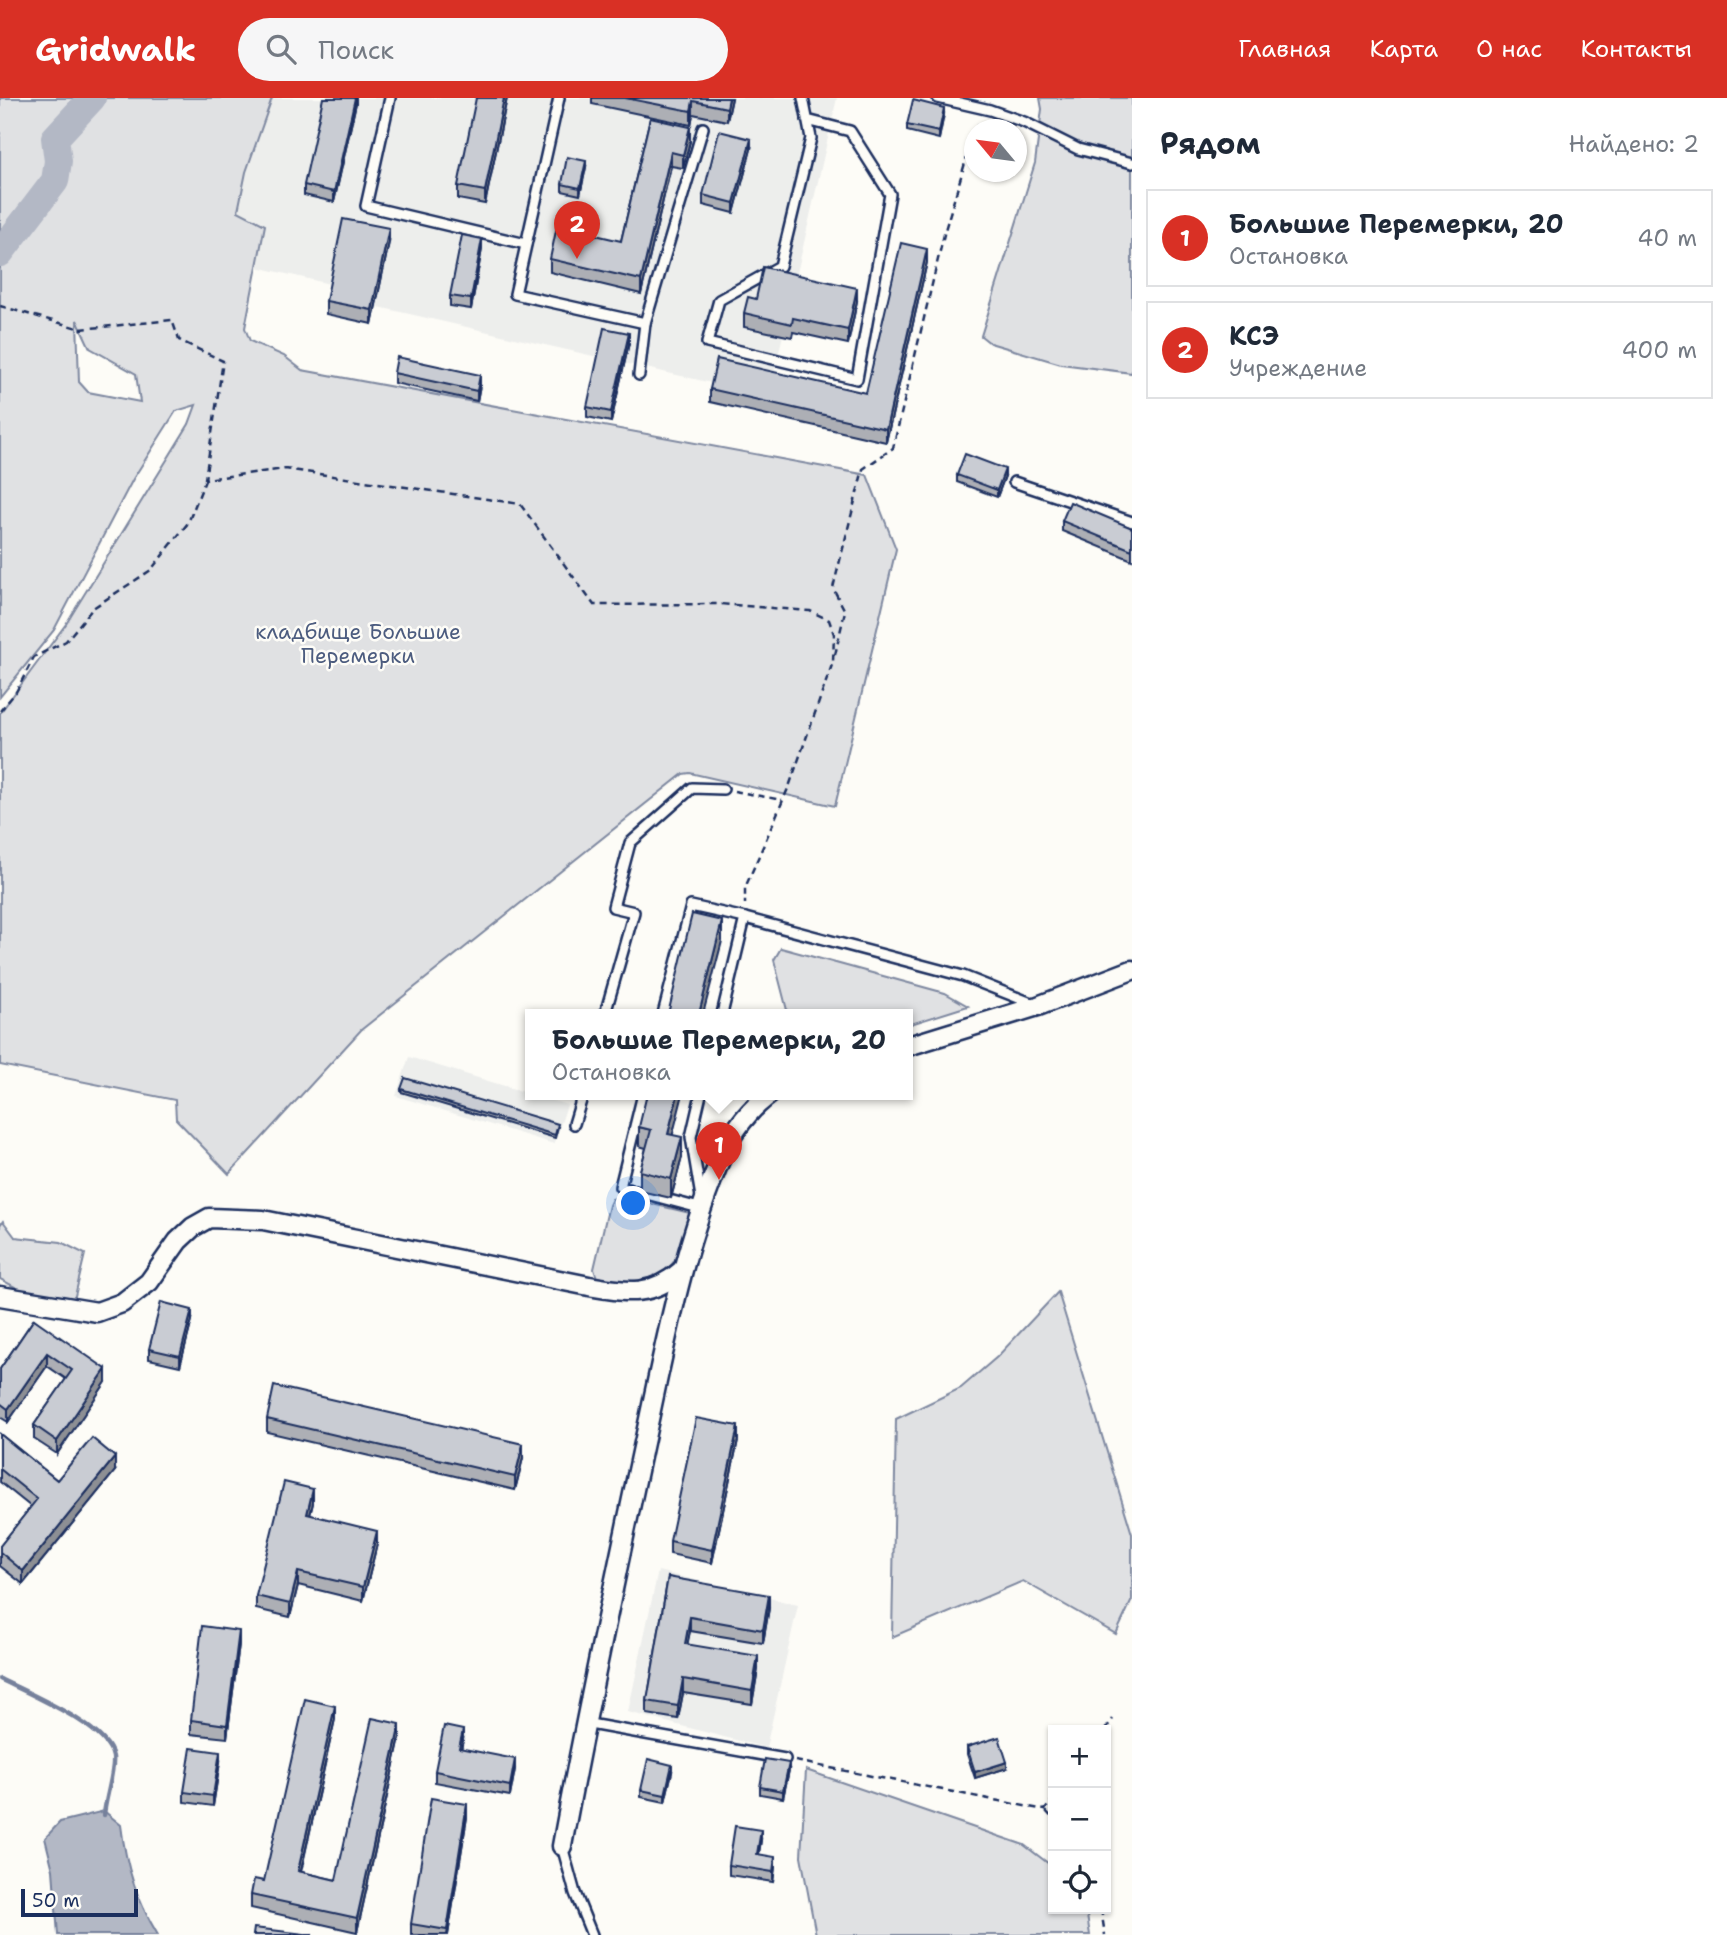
<!DOCTYPE html>
<html lang="ru">
<meta charset="utf-8">
<style>
body{margin:0;font-family:"Shantell Sans",sans-serif;background:#f6f6f7;color:#1f2937}
.controls{position:absolute;right:21px;bottom:21px;display:grid;overflow:hidden;border-radius:0px;box-shadow:0 2px 5px #0004}
.controls button{width:63px;height:63px;display:grid;place-items:center;padding:0;border:0;border-bottom:2px solid #e0e1e3;background:#fff;color:#1f2937;font:35px sans-serif}
.compass{position:absolute;left:964px;top:21px;width:63px;height:63px;border-radius:50%;background:#fff;box-shadow:0 2px 5px #0004;rotate:299deg}
.scale{position:absolute;left:21px;bottom:18px;width:117px;box-sizing:border-box;padding-left:7px;border:4px solid #1b2f5e;border-top:0;font-size:19px;line-height:24px;white-space:nowrap;color:#1b2f5e;-webkit-text-stroke:5px #fdfcf7;paint-order:stroke}
.you{position:absolute;left:634px;top:1106px;width:24px;height:24px;margin:-18px;border:5px solid #fff;border-radius:50%;background:#1a73e8;box-shadow:0 0 0 10px #1a73e833}
.badge{display:grid;place-items:center;width:46px;height:46px;border-radius:50%;background:#d93025;color:#fff;font-size:23px;font-weight:700}
.pin{position:absolute;translate:-50% -58px;filter:drop-shadow(0 2px 4px #0008)}
.pin::after{content:'';position:absolute;top:37px;width:24px;height:21px;background:inherit;clip-path:polygon(0 0,100% 0,50% 100%)}
.popup{position:absolute;left:525px;top:911px;width:388px;height:91px;box-sizing:border-box;display:grid;place-content:center;border-radius:0px;background:#fff;filter:drop-shadow(0 2px 5px #0005);font-size:23px;white-space:nowrap;color:#747a83}
.popup b{font-size:26px;color:#1f2937}
.popup::after{content:'';position:absolute;left:50%;top:100%;margin-left:-14px;border:14px solid transparent;border-top-color:#fff}
.list{margin:0;padding:0;list-style:none}
h2{display:flex;justify-content:space-between;align-items:center;height:91px;margin:0;padding:0 28px;font-size:30px}
h2 small{font-size:23px;font-weight:400;color:#747a83}
.list li{display:grid;grid-template-columns:46px 1fr auto;gap:21px;align-items:center;box-sizing:border-box;height:98px;margin:0 14px 14px;padding:0 14px;border:2px solid #e0e1e3;border-radius:0px}
.list b{display:block;font-size:26px;white-space:nowrap}
.list p{margin:0;font-size:23px;white-space:nowrap;color:#747a83}
.list em{font-size:23px;font-style:normal;color:#747a83}
.icon{flex:none;width:38px;height:38px;fill:none;stroke:currentColor;stroke-width:2;stroke-linecap:round;stroke-linejoin:round}
.map{position:relative;flex:none;width:1132px;height:1837px;overflow:hidden}
header{display:flex;align-items:center;gap:42px;box-sizing:border-box;height:98px;padding:0 35px;background:#d93025;color:#fff}
header strong{font-size:33px}
nav{display:flex;gap:38px;margin-inline-start:auto;font-size:24px}
.search{width:490px;height:63px;background:#f6f6f7;display:flex;align-items:center;gap:18px;box-sizing:border-box;padding:0 24px;border-radius:38px;color:#747a83;font-size:26px}
main{display:flex}
aside{flex:1;background:#fff}
.map>svg:first-child{display:block}
</style>
<header>
<strong>Gridwalk</strong>
<div class="search"><svg class="icon" aria-label="search" viewBox="0 0 24 24"><circle cx="10" cy="10" r="6"/><path d="M15 15l6 6"/></svg>Поиск</div>
<nav><a>Главная</a><a>Карта</a><a>О нас</a><a>Контакты</a></nav>
</header>
<main>
<div class="map">
<svg width="1132" height="1837" viewBox="0 0 1132 1837">
<rect width="100%" height="100%" fill="#fdfcf7"/>
<filter id="ink" filterUnits="userSpaceOnUse"><feTurbulence type="fractalNoise" baseFrequency=".0143" numOctaves="2"/><feDisplacementMap in="SourceGraphic" scale="14" xChannelSelector="R" yChannelSelector="G"/><feConvolveMatrix kernelMatrix="1 2 1 2 8 2 1 2 1" color-interpolation-filters="sRGB"/></filter>
<g filter="url(#ink)">
<g fill="#edeeec">
<path d="M251,0H837L769,298L348,202L347,190L214,159Z"/>
<path d="M409,959L567,1007L554,1046L396,998Z"/>
<path d="M658,1473L798,1507L766,1650L628,1614Z"/>
</g>
<g fill="#e0e1e3" stroke="#7e88a0" stroke-width="2" fill-rule="evenodd">
<path d="M0,0H272L246,74L238,113L265,127L245,230L250,243L284,258L302,272L867,377L896,451L835,708L690,675L683,676L361,932L229,1076L176,1021L175,1002L0,967V615L66,526L189,326L196,307L176,313L133,381L54,532L0,599ZM77,222L90,250L136,276L140,304L88,294L79,284Z"/>
<path d="M1040,0H1132V275L1061,266L990,245L981,238L1035,65L1042,11Z"/>
<path d="M781,850L945,895L968,908L908,927V916H788L774,862Z"/>
<path d="M622,1099L690,1115C686,1129 683,1144 677,1158C664,1187 625,1184 598,1183L594,1171L609,1107L612,1101Z"/>
<path d="M3,1123L15,1139L61,1144L85,1156L74,1202L24,1194L0,1181V1127Z"/>
<path d="M1058,1194L1132,1436V1502L1116,1536L1023,1483L892,1539L896,1321L961,1290L997,1259Z"/>
<path d="M806,1672L1024,1747L1053,1769V1811H1086L1090,1837H816L801,1758Z"/>
</g>
<path fill="#b3b8c5" stroke="#76819c" stroke-width="2" d="M104,1713L121,1727C126,1768 136,1801 158,1837H58L53,1772L45,1740L60,1724Z"/>
<g fill="none" stroke-linecap="round" stroke-linejoin="round">
<path stroke="#76819c" stroke-width="4.5" d="M0,1581C27,1595 108,1628 113,1659C115,1672 105,1702 104,1717"/>
<path stroke="#b3b8c5" stroke-width="28" d="M0,155L55,83L58,63L55,40L92,0"/>
<g stroke="#1b2f5e" stroke-width="14">
<g id="service">
<path d="M390,0L366,108L526,146"/>
<path d="M559,0L515,196L645,225"/>
<path d="M803,0L811,40L780,168L719,202L707,245L857,281L890,96L850,33L807,22"/>
<path d="M938,0L990,12L1024,24L1078,51L1132,65"/>
<path d="M639,277L645,225L703,30"/>
<path d="M1014,384L1132,424"/>
<path d="M605,916L634,814L613,809L630,745L692,690L723,691"/>
<path d="M663,916L691,808L745,820"/>
<path d="M722,916L745,820L963,878L1036,907"/>
<path d="M643,996L620,1089L703,1111L691,1039L701,996"/>
<path d="M574,1026L583,996"/>
<path d="M584,1625L785,1661"/>
<path d="M562,1748L575,1795L592,1837"/>
</g>
</g>
<g stroke="#1b2f5e" stroke-width="23">
<g id="minor">
<path d="M908,948L1038,908L1132,872"/>
<path d="M0,1198L97,1214L122,1205L149,1184L178,1143L193,1129L209,1120L263,1122L589,1188C626,1194 650,1200 681,1173"/>
<path d="M562,1748C586,1616 614,1485 642,1354C664,1253 682,1148 724,1053C735,1030 750,1011 770,996"/>
</g>
</g>
<g stroke="#1b2f5e" stroke-width="2.5" stroke-dasharray="7 5" stroke-linecap="butt">
<path d="M975,32L981,23"/>
<path d="M0,208L81,231L172,222L179,242L223,263L205,381L285,371L520,406L594,507L720,506L810,513L829,522L834,536L833,564L790,686L745,790V806"/>
<path d="M835,557L845,513L833,490L863,371L893,350L945,132L974,35"/>
<path d="M0,613L16,594L34,559L66,543L93,510L151,472L188,425L206,380"/>
<path d="M734,693L782,702"/>
<path d="M1105,1632L1113,1621"/>
<path d="M795,1663L1045,1712L1053,1701"/>
<path d="M1046,1713L1053,1721"/>
<path d="M1101,1811L1105,1837"/>
</g>
<use href="#service" stroke="#fdfcf7" stroke-width="9"/>
<use href="#minor" stroke="#fdfcf7" stroke-width="18"/>
</g>
<g fill="#adafb5" stroke="#1b2f5e" stroke-width="2">
<path d="M356,0V5L334,104L304,97V87Z"/>
<path d="M507,0L485,106L458,101V88Z"/>
<path d="M592,0H732L727,23L693,16L691,27L592,6Z"/>
<path d="M944,16L939,41L907,33V27Z"/>
<path d="M650,20L690,43L683,70L671,68L641,196L550,174V161L621,143Z"/>
<path d="M751,51L734,115L703,107V97Z"/>
<path d="M586,69L580,97L562,93V86Z"/>
<path d="M389,144L372,226L326,216V203Z"/>
<path d="M482,151L471,211L450,208V198Z"/>
<path d="M927,164L886,344L710,304V291L866,295Z"/>
<path d="M756,201L857,203L848,246L793,234L792,239L744,229V215Z"/>
<path d="M629,245L611,324L587,319V309Z"/>
<path d="M394,275L480,287L477,303L394,285Z"/>
<path d="M957,377L1005,378L997,399L957,384Z"/>
<path d="M1062,423L1132,430V462L1062,433Z"/>
<path d="M401,991L558,1029L555,1040L401,994Z"/>
<path d="M639,1029L673,1037L682,1059L671,1100L640,1093V1073L646,1050L639,1048Z"/>
<path d="M34,1221L106,1284L57,1356L34,1341V1327L66,1281L47,1268L8,1324L0,1319V1271Z"/>
<path d="M192,1222L180,1268L149,1261V1251Z"/>
<path d="M267,1321L523,1360L515,1392L267,1334Z"/>
<path d="M0,1336L57,1382L115,1373L23,1486L0,1468V1448L31,1409L0,1384Z"/>
<path d="M738,1342L712,1465L670,1456V1443Z"/>
<path d="M313,1405L310,1417L377,1446L363,1503L298,1487L290,1519L256,1511V1498Z"/>
<path d="M668,1479L769,1510L763,1545L690,1533L687,1546L758,1571L752,1606L683,1595L678,1621L647,1616V1603Z"/>
<path d="M239,1546L227,1640L191,1636V1622Z"/>
<path d="M335,1621L301,1774L336,1782L400,1639L357,1834L251,1810V1797L264,1783Z"/>
<path d="M463,1642L461,1651L515,1671L510,1698L435,1684V1673Z"/>
<path d="M967,1649L1007,1670L975,1680L967,1656Z"/>
<path d="M220,1664L213,1708L184,1704V1694Z"/>
<path d="M789,1672L783,1700L760,1696V1689Z"/>
<path d="M672,1674L665,1704L641,1699V1692Z"/>
<path d="M467,1719L448,1837H411V1826Z"/>
<path d="M761,1742L759,1756L775,1769L773,1784L729,1777V1767Z"/>
</g>
<g fill="#8d8f94" stroke="#1b2f5e" stroke-width="2">
<path d="M355,0H356V5L334,104V94Z"/>
<path d="M504,0H507L485,106V93Z"/>
<path d="M729,0H732L727,23V10Z"/>
<path d="M693,3V16L691,27V13Z"/>
<path d="M944,10V16L939,41V34Z"/>
<path d="M690,29V43L683,70V57Z"/>
<path d="M751,41V51L734,115V105Z"/>
<path d="M671,54V68L641,196V182Z"/>
<path d="M586,63V69L580,97V90Z"/>
<path d="M389,130V144L372,226V212Z"/>
<path d="M482,141V151L471,211V201Z"/>
<path d="M927,151V164L886,344V331Z"/>
<path d="M857,190V203L848,246V232Z"/>
<path d="M629,235V245L611,324V314Z"/>
<path d="M480,277V287L477,303V293Z"/>
<path d="M1005,371V378L997,399V392Z"/>
<path d="M722,823V843L703,916H699Z"/>
<path d="M678,996H683L668,1055V1036Z"/>
<path d="M682,1039V1059L671,1100V1081Z"/>
<path d="M192,1212V1222L180,1268V1258Z"/>
<path d="M47,1255V1268L8,1324V1311Z"/>
<path d="M106,1271V1284L57,1356V1343Z"/>
<path d="M738,1328V1342L712,1465V1452Z"/>
<path d="M523,1346V1360L515,1392V1379Z"/>
<path d="M115,1359V1373L23,1486V1473Z"/>
<path d="M313,1391V1405L307,1429V1416Z"/>
<path d="M377,1433V1446L363,1503V1489Z"/>
<path d="M298,1474V1487L290,1519V1506Z"/>
<path d="M769,1497V1510L763,1545V1532Z"/>
<path d="M690,1519V1533L685,1559V1546Z"/>
<path d="M239,1533V1546L227,1640V1627Z"/>
<path d="M758,1558V1571L752,1606V1593Z"/>
<path d="M683,1581V1595L678,1621V1608Z"/>
<path d="M335,1608V1621L298,1786V1773Z"/>
<path d="M400,1626V1639L357,1834V1820Z"/>
<path d="M463,1632V1642L459,1661V1650Z"/>
<path d="M220,1654V1664L213,1708V1698Z"/>
<path d="M515,1661V1671L510,1698V1688Z"/>
<path d="M1007,1664V1670L975,1680V1674Z"/>
<path d="M789,1665V1672L783,1700V1693Z"/>
<path d="M672,1667V1674L665,1704V1697Z"/>
<path d="M467,1706V1719L448,1837H447Z"/>
<path d="M761,1732V1742L757,1766V1756Z"/>
<path d="M775,1759V1769L773,1784V1774Z"/>
</g>
<g fill="#c9ccd3" stroke="#1b2f5e" stroke-width="2">
<path d="M323,0H355L334,94L304,87Z"/>
<path d="M476,0H504L485,93L458,88Z"/>
<path d="M625,0H729L727,10L693,3L691,13Z"/>
<path d="M913,2L944,10L939,34L907,27Z"/>
<path d="M650,20L690,29L683,57L671,54L641,182L550,161L557,128L621,143Z"/>
<path d="M719,33L751,41L734,105L703,97Z"/>
<path d="M567,59L586,63L580,90L562,86Z"/>
<path d="M343,121L389,130L372,212L326,203Z"/>
<path d="M462,137L482,141L471,201L450,198Z"/>
<path d="M901,145L927,151L886,331L710,291L717,261L866,295Z"/>
<path d="M763,169L857,190L848,232L793,220L792,226L744,215L748,199L756,201Z"/>
<path d="M604,230L629,235L611,314L587,309Z"/>
<path d="M397,259L480,277L477,293L394,275Z"/>
<path d="M965,356L1005,371L997,392L957,377Z"/>
<path d="M1070,404L1132,430V452L1062,423Z"/>
<path d="M692,816L722,823L699,916H668Z"/>
<path d="M405,980L558,1026L555,1037L401,991Z"/>
<path d="M647,996H678L668,1036L682,1039L671,1081L640,1073L651,1032L639,1029Z"/>
<path d="M161,1204L192,1212L180,1258L149,1251Z"/>
<path d="M34,1221L106,1271L57,1343L34,1327L72,1272L47,1255L8,1311L0,1305V1271Z"/>
<path d="M274,1288L523,1346L515,1379L267,1321Z"/>
<path d="M696,1320L738,1328L712,1452L670,1443Z"/>
<path d="M0,1336L57,1382L92,1340L115,1359L23,1473L0,1454V1448L37,1401L0,1371Z"/>
<path d="M284,1384L313,1391L307,1416L377,1433L363,1489L298,1474L290,1506L256,1498Z"/>
<path d="M668,1479L769,1497L763,1532L690,1519L685,1546L758,1558L752,1593L683,1581L678,1608L647,1603Z"/>
<path d="M202,1528L239,1533L227,1627L191,1622Z"/>
<path d="M305,1601L335,1608L298,1773L336,1782L372,1620L400,1626L357,1820L251,1797L254,1781L264,1783Z"/>
<path d="M444,1628L463,1632L459,1650L515,1661L510,1688L435,1673Z"/>
<path d="M999,1639L1007,1664L975,1674L967,1649Z"/>
<path d="M191,1650L220,1654L213,1698L184,1694Z"/>
<path d="M648,1661L672,1667L665,1697L641,1692Z"/>
<path d="M765,1661L789,1665L783,1693L760,1689Z"/>
<path d="M431,1700L467,1706L447,1832L411,1826Z"/>
<path d="M735,1728L761,1732L757,1756L775,1759L773,1774L729,1767Z"/>
<path d="M254,1830L313,1837H253Z"/>
</g>
</g>
<g text-anchor="middle" dominant-baseline="central" stroke-width="5" stroke-linejoin="round" paint-order="stroke">
<g font-size="21" fill="#4c5c7f" stroke="#fdfcf7">
<text x="358" y="534">кладбище Большие<tspan x="358" dy="24">Перемерки</tspan></text>
</g>
</g>
</svg>
<div class="controls">
<button>+</button>
<button>−</button>
<button><svg class="icon" aria-label="locate" viewBox="0 0 24 24"><circle cx="12" cy="12" r="6"/><path d="M12 2v4M12 18v4M2 12h4M18 12h4"/></svg></button>
</div>
<svg class="compass" viewBox="-18 -18 36 36"><path d="M0-13l5 13h-10z" fill="#e53935"/><path d="M0 13l5-13h-10z" fill="#747a83"/></svg>
<div class="scale">50 m</div>
<div class="you"></div>
<div class="pin badge" style="left:719px;top:1082px">1</div>
<div class="popup"><b>Большие Перемерки, 20</b>Остановка</div>
<div class="pin badge" style="left:577px;top:161px">2</div>
</div>
<aside>
<h2>Рядом<small>Найдено: 2</small></h2>
<ul class="list">
<li><span class="badge">1</span><div><b>Большие Перемерки, 20</b><p>Остановка</p></div><em>40 m</em></li>
<li><span class="badge">2</span><div><b>КСЭ</b><p>Учреждение</p></div><em>400 m</em></li>
</ul>
</aside>
</main>
